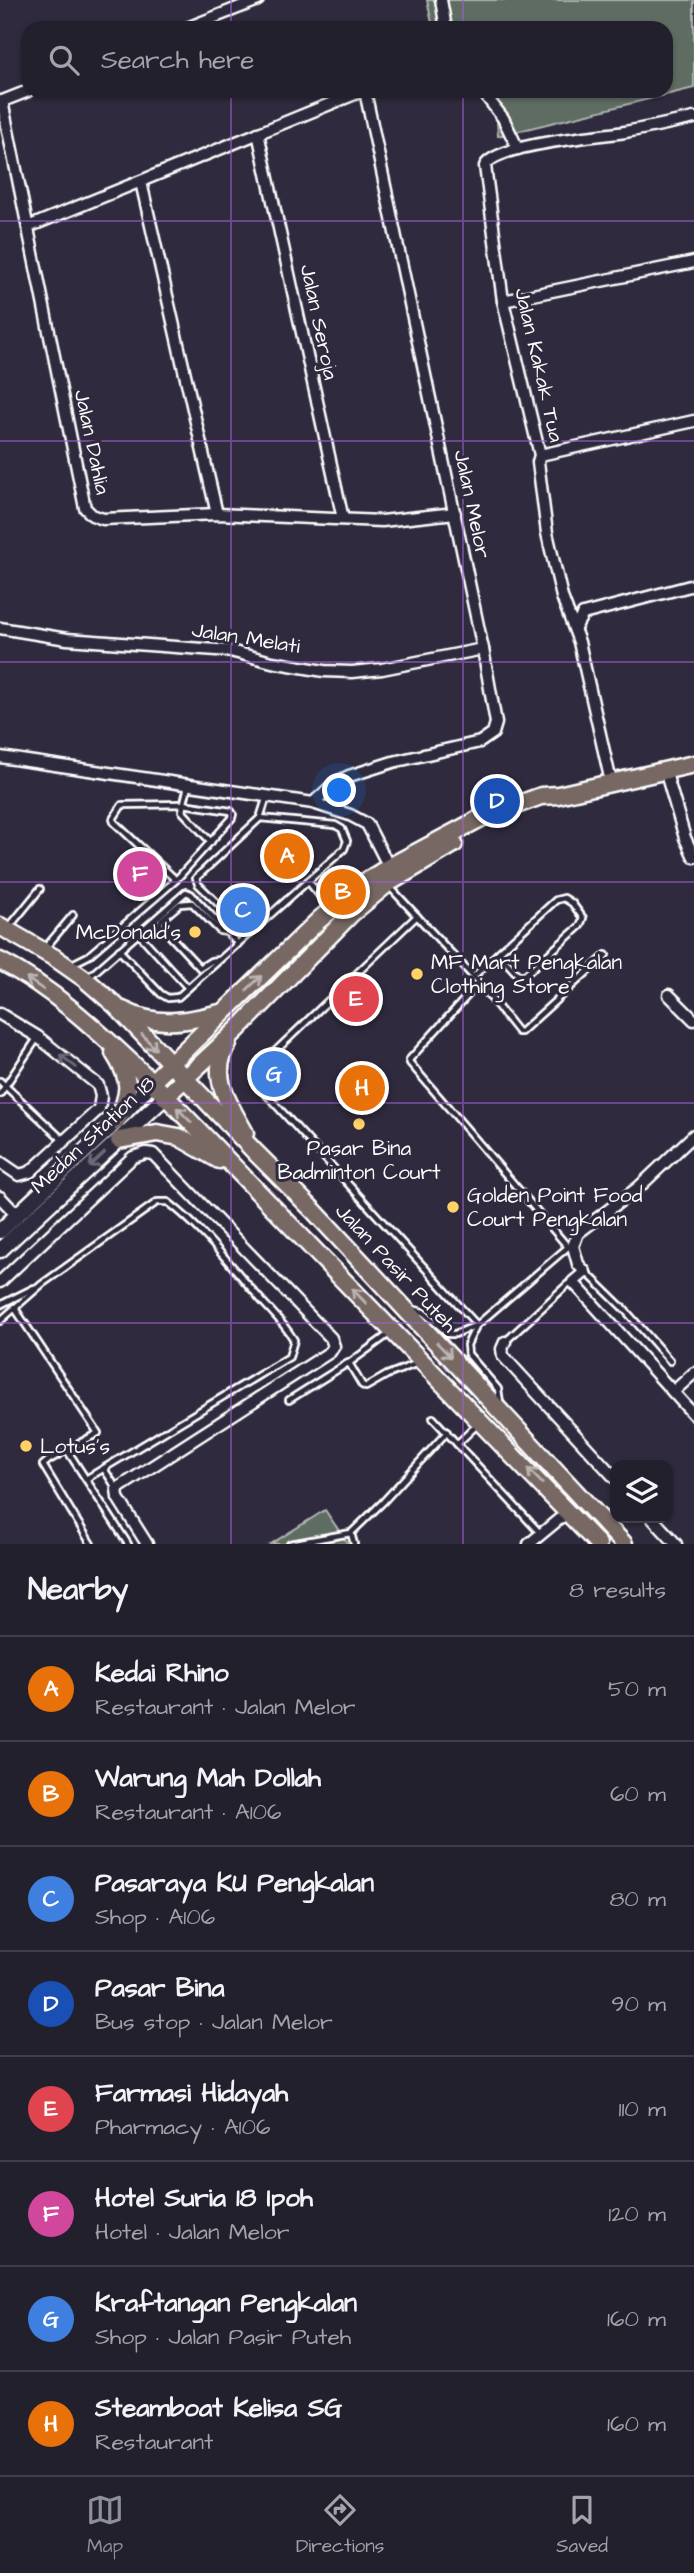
<!DOCTYPE html>
<meta charset="utf-8">
<style>
body{margin:0;font-family:"Architects Daughter",sans-serif;background:#2b2836;color:#f1f3f6}
.controls{position:absolute;right:21px;bottom:21px;display:grid;overflow:hidden;border-radius:14px;box-shadow:0 2px 5px #0004}
.controls button{width:63px;height:63px;display:grid;place-items:center;padding:0;border:0;border-bottom:2px solid #403e4a;background:#23202e;color:#f1f3f6;font:35px sans-serif}
.you{position:absolute;left:340px;top:791px;width:24px;height:24px;margin:-18px;border:5px solid #fff;border-radius:50%;background:#1a73e8;box-shadow:0 0 0 10px #1a73e833}
.badge{display:grid;place-items:center;width:46px;height:46px;border-radius:50%;background:#8c9099;color:#fff;font-size:23px;font-weight:700}
.pin{position:absolute;translate:-50% -50%;border:4px solid #fff;box-shadow:0 2px 7px #0006}
.list{margin:0;padding:0;list-style:none}
h2{display:flex;justify-content:space-between;align-items:center;height:91px;margin:0;padding:0 28px;font-size:30px}
h2 small{font-size:23px;font-weight:400;color:#a3a3aa}
.list li{display:grid;grid-template-columns:46px 1fr auto;gap:21px;align-items:center;box-sizing:border-box;height:105px;padding:0 28px;border-top:2px solid #403e4a}
.list b{display:block;font-size:26px;white-space:nowrap}
.list p{margin:0;font-size:23px;white-space:nowrap;color:#a3a3aa}
.list em{font-size:23px;font-style:normal;color:#a3a3aa}
.icon{flex:none;width:38px;height:38px;fill:none;stroke:currentColor;stroke-width:2;stroke-linecap:round;stroke-linejoin:round}
.map{position:relative;flex:none;width:694px;height:1544px;overflow:hidden}
.search{position:absolute;background:#23202e;box-shadow:0 2px 5px #0004;left:21px;right:21px;top:21px;height:77px;display:flex;align-items:center;gap:18px;box-sizing:border-box;padding:0 24px;border-radius:21px;color:#a3a3aa;font-size:26px}
.sheet{height:931px;background:#23202e}
nav{display:flex;justify-content:space-around;align-items:center;box-sizing:border-box;height:98px;border-top:2px solid #403e4a;background:#23202e;font-size:19px;color:#a3a3aa}
nav a{display:grid;justify-items:center;gap:4px}
nav .on{color:#8c9099}
.map>svg:first-child{display:block}
</style>
<div class="map">
<svg width="694" height="1544" viewBox="0 0 694 1544">
<rect width="100%" height="100%" fill="#2f2a3d"/>
<filter id="ink" filterUnits="userSpaceOnUse"><feTurbulence type="fractalNoise" baseFrequency=".0143" numOctaves="2"/><feDisplacementMap in="SourceGraphic" scale="14" xChannelSelector="R" yChannelSelector="G"/><feConvolveMatrix kernelMatrix="1 2 1 2 8 2 1 2 1" color-interpolation-filters="sRGB"/></filter>
<g filter="url(#ink)">
<g fill="#5e6c62" stroke="#aeb6b0" stroke-width="2">
<path d="M427,0H694V88L498,136L495,91H666V28H433Z"/>
<path d="M325,1510L348,1544H271Z"/>
</g>
<g fill="none" stroke-linecap="round" stroke-linejoin="round">
<g stroke="#fff" stroke-width="10">
<g id="lane">
<path d="M188,786L182,811L211,842"/>
<path d="M308,881L330,908"/>
<path d="M390,887L479,983L409,1060L410,1063L568,1247L477,1325L455,1334H449L423,1312L412,1309"/>
<path d="M417,916L265,1061L261,1077L265,1093L477,1325"/>
<path d="M10,926L40,889"/>
<path d="M138,933L188,988"/>
<path d="M249,934L198,884L196,878L260,818L267,796"/>
<path d="M46,947L73,915"/>
<path d="M119,950L161,994L168,998L178,997L344,849L347,841L342,829L335,825L260,818"/>
<path d="M219,960L211,961L200,968L160,925L161,920L180,904L192,903L220,931L227,932"/>
<path d="M72,964L88,956L176,880L232,818L233,814L231,811L183,804L122,805L113,819L114,822L176,880"/>
<path d="M89,977L186,892L191,894L238,944"/>
<path d="M473,977L498,953L518,975H525L580,926L583,918L572,903L564,898L556,900L498,953"/>
<path d="M479,983L518,1032H521L606,955"/>
<path d="M0,1081L63,1140"/>
<path d="M0,1094L38,1037"/>
<path d="M586,1272L626,1311L670,1361"/>
<path d="M0,1305L34,1288"/>
<path d="M14,1307L98,1433L49,1460L43,1465L91,1544"/>
<path d="M0,1321L42,1284L157,1202H168C202,1228 228,1262 256,1294C270,1311 282,1320 294,1340L289,1357L86,1479"/>
<path d="M476,1326L467,1345L468,1354L498,1389L500,1402"/>
<path d="M389,1334L349,1363L362,1385L366,1387L387,1375L418,1363"/>
<path d="M506,1341L568,1284L573,1282"/>
<path d="M289,1400L348,1363"/>
<path d="M433,1418L540,1533"/>
<path d="M457,1444L478,1424"/>
<path d="M67,1450L128,1544"/>
<path d="M104,1469L117,1489"/>
<path d="M351,1533L354,1544"/>
<path d="M290,1544L351,1533L383,1502L447,1432"/>
</g>
</g>
<g stroke="#fff" stroke-width="15">
<g id="street">
<path d="M441,0L446,28"/>
<path d="M187,28L258,0"/>
<path d="M482,91L503,118L518,149"/>
<path d="M2,101L85,508L92,515L103,519L217,514L382,521L455,513"/>
<path d="M0,102L28,91"/>
<path d="M258,133L343,519"/>
<path d="M141,182L217,514"/>
<path d="M28,227L362,91"/>
<path d="M503,301L694,262"/>
<path d="M540,455L694,421"/>
<path d="M0,628L67,639L230,651L272,662L324,671L352,672L382,669L483,649"/>
<path d="M575,628L583,614L694,585"/>
<path d="M0,757L313,803L350,815L367,824L389,867"/>
<path d="M665,770L685,838L694,857"/>
<path d="M611,782L579,642L562,597L547,533L538,462L540,455L503,301L485,166C495,144 599,136 625,132C648,128 671,123 694,118"/>
<path d="M313,803L335,783L349,776L393,762L480,742L493,733L496,723L483,649L365,91"/>
<path d="M669,995L694,1020"/>
<path d="M0,1014L38,1037L98,1085L101,1096L99,1109L30,1172L19,1175L0,1162"/>
<path d="M694,1135L639,1187L578,1233L573,1246L578,1264L585,1272L573,1282L694,1415"/>
<path d="M0,1197L17,1215"/>
<path d="M0,1282L133,1157L146,1153L153,1154L331,1338L334,1346L330,1352L117,1489L118,1498L147,1544"/>
<path d="M505,1342L502,1349L503,1356L615,1478"/>
<path d="M673,1392L694,1373"/>
<path d="M652,1518L676,1544"/>
<path d="M529,1544L569,1511"/>
</g>
</g>
<g stroke="#fff" stroke-width="19">
<g id="secondary">
<path d="M0,1231L116,1122L152,1082"/>
<path d="M0,1250L165,1097"/>
</g>
</g>
<g stroke="#fff" stroke-width="21">
<g id="primary">
<path d="M0,926L55,958L85,979L115,1005L256,1153L314,1211L624,1544"/>
<path d="M0,961C58,991 105,1038 152,1082L598,1544"/>
<path d="M123,1010C156,1027 185,1022 220,1013"/>
<path d="M228,1044C208,1075 229,1104 245,1133"/>
<path d="M114,1053C132,1081 131,1093 116,1122"/>
<path d="M152,1082L319,920L362,884L389,867L481,818L541,796L558,795L694,764"/>
<path d="M165,1097L237,1030L352,913L387,884L454,844"/>
<path d="M119,1140L157,1133L179,1137L219,1160"/>
</g>
</g>
<use href="#lane" stroke="#2f2a3d" stroke-width="4.5"/>
<use href="#street" stroke="#2f2a3d" stroke-width="10"/>
<use href="#secondary" stroke="#2f2a3d" stroke-width="14"/>
<use href="#primary" stroke="#776864" stroke-width="16"/>
</g>
<defs><path id="oneway-shaft" d="M-6 0H5M1.5-3L5.5 0L1.5 3" fill="none" stroke-width="1.6" stroke-linecap="round" stroke-linejoin="round" transform="scale(1.75)"/></defs>
<g stroke="#bbb4b2">
<use href="#oneway-shaft" transform="translate(254 983) rotate(-44)"/>
<use href="#oneway-shaft" transform="translate(35 984) rotate(-146)"/>
<use href="#oneway-shaft" transform="translate(149 1042) rotate(47)"/>
<use href="#oneway-shaft" transform="translate(184 1115) rotate(-135)"/>
<use href="#oneway-shaft" transform="translate(359 1296) rotate(-134)"/>
<use href="#oneway-shaft" transform="translate(444 1350) rotate(46)"/>
<use href="#oneway-shaft" transform="translate(535 1476) rotate(-134)"/>
</g>
<g stroke="#6d6a77">
<use href="#oneway-shaft" transform="translate(68 1061) rotate(-142)"/>
<use href="#oneway-shaft" transform="translate(97 1160) rotate(137)"/>
</g>
</g>
<path fill="none" stroke="#9c61cf" stroke-width="2" stroke-opacity="0.55" d="M231,0V28M463,0V28M231,91V1544M463,91V1544M0,221H694M0,441H694M0,662H694M0,882H694M0,1103H694M0,1323H694"/>
<g fill="#ffd166" stroke="#2f2a3d" stroke-width="2.5">
<circle cx="195" cy="932" r="7"/>
<circle cx="417" cy="974" r="7"/>
<circle cx="359" cy="1124" r="7"/>
<circle cx="453" cy="1207" r="7"/>
<circle cx="26" cy="1446" r="7"/>
</g>
<g text-anchor="middle" dominant-baseline="central" stroke-width="6" stroke-linejoin="round" paint-order="stroke">
<g font-size="21" fill="#fff" stroke="#2f2a3d">
<text transform="translate(319 322) rotate(78)">Jalan Seroja</text>
<text transform="translate(539 365) rotate(77)">Jalan Kakak Tua</text>
<text transform="translate(92 442) rotate(78)">Jalan Dahlia</text>
<text transform="translate(472 504) rotate(78)">Jalan Melor</text>
<text transform="translate(246 638) rotate(9)">Jalan Melati</text>
<text transform="translate(93 1135) rotate(-43)">Medan Station 18</text>
<text transform="translate(396 1268) rotate(47)">Jalan Pasir Puteh</text>
</g>
<g font-size="21" fill="#fff" stroke="#2f2a3d" text-anchor="start">
<text x="181" y="932" text-anchor="end">McDonald's</text>
<text x="431" y="962">MF Mart Pengkalan<tspan x="431" dy="24">Clothing Store</tspan></text>
<text x="359" y="1148" text-anchor="middle">Pasar Bina<tspan x="359" dy="24">Badminton Court</tspan></text>
<text x="467" y="1195">Golden Point Food<tspan x="467" dy="24">Court Pengkalan</tspan></text>
<text x="40" y="1446">Lotus's</text>
</g>
</g>
</svg>
<div class="controls">
<button><svg class="icon" aria-label="layers" viewBox="0 0 24 24"><path d="M12 4l9 5-9 5-9-5zM3 14l9 5 9-5"/></svg></button>
</div>
<div class="you"></div>
<div class="pin badge" style="left:287px;top:856px;background:#e8710a">A</div>
<div class="pin badge" style="left:343px;top:892px;background:#e8710a">B</div>
<div class="pin badge" style="left:243px;top:910px;background:#3f7fe0">C</div>
<div class="pin badge" style="left:497px;top:801px;background:#1a4fb4">D</div>
<div class="pin badge" style="left:356px;top:999px;background:#e0444e">E</div>
<div class="pin badge" style="left:140px;top:874px;background:#d1479c">F</div>
<div class="pin badge" style="left:274px;top:1074px;background:#3f7fe0">G</div>
<div class="pin badge" style="left:362px;top:1088px;background:#e8710a">H</div>
<div class="search"><svg class="icon" aria-label="search" viewBox="0 0 24 24"><circle cx="10" cy="10" r="6"/><path d="M15 15l6 6"/></svg>Search here</div>
</div>
<section class="sheet">
<h2>Nearby<small>8 results</small></h2>
<ul class="list">
<li><span class="badge" style="background:#e8710a">A</span><div><b>Kedai Rhino</b><p>Restaurant · Jalan Melor</p></div><em>50 m</em></li>
<li><span class="badge" style="background:#e8710a">B</span><div><b>Warung Mah Dollah</b><p>Restaurant · A106</p></div><em>60 m</em></li>
<li><span class="badge" style="background:#3f7fe0">C</span><div><b>Pasaraya KU Pengkalan</b><p>Shop · A106</p></div><em>80 m</em></li>
<li><span class="badge" style="background:#1a4fb4">D</span><div><b>Pasar Bina</b><p>Bus stop · Jalan Melor</p></div><em>90 m</em></li>
<li><span class="badge" style="background:#e0444e">E</span><div><b>Farmasi Hidayah</b><p>Pharmacy · A106</p></div><em>110 m</em></li>
<li><span class="badge" style="background:#d1479c">F</span><div><b>Hotel Suria 18 Ipoh</b><p>Hotel · Jalan Melor</p></div><em>120 m</em></li>
<li><span class="badge" style="background:#3f7fe0">G</span><div><b>Kraftangan Pengkalan</b><p>Shop · Jalan Pasir Puteh</p></div><em>160 m</em></li>
<li><span class="badge" style="background:#e8710a">H</span><div><b>Steamboat Kelisa SG</b><p>Restaurant</p></div><em>160 m</em></li>
</ul>
</section>
<nav>
<a class="on"><svg class="icon" aria-label="map" viewBox="0 0 24 24"><path d="M3 6l6-2 6 2 6-2v14l-6 2-6-2-6 2zM9 4v14M15 6v14"/></svg>Map</a>
<a><svg class="icon" aria-label="directions" viewBox="0 0 24 24"><path d="M12 3l9 9-9 9-9-9zM9 14v-3h6M13 9l2 2-2 2"/></svg>Directions</a>
<a><svg class="icon" aria-label="saved" viewBox="0 0 24 24"><path d="M7 4h10v16l-5-4-5 4z"/></svg>Saved</a>
</nav>
